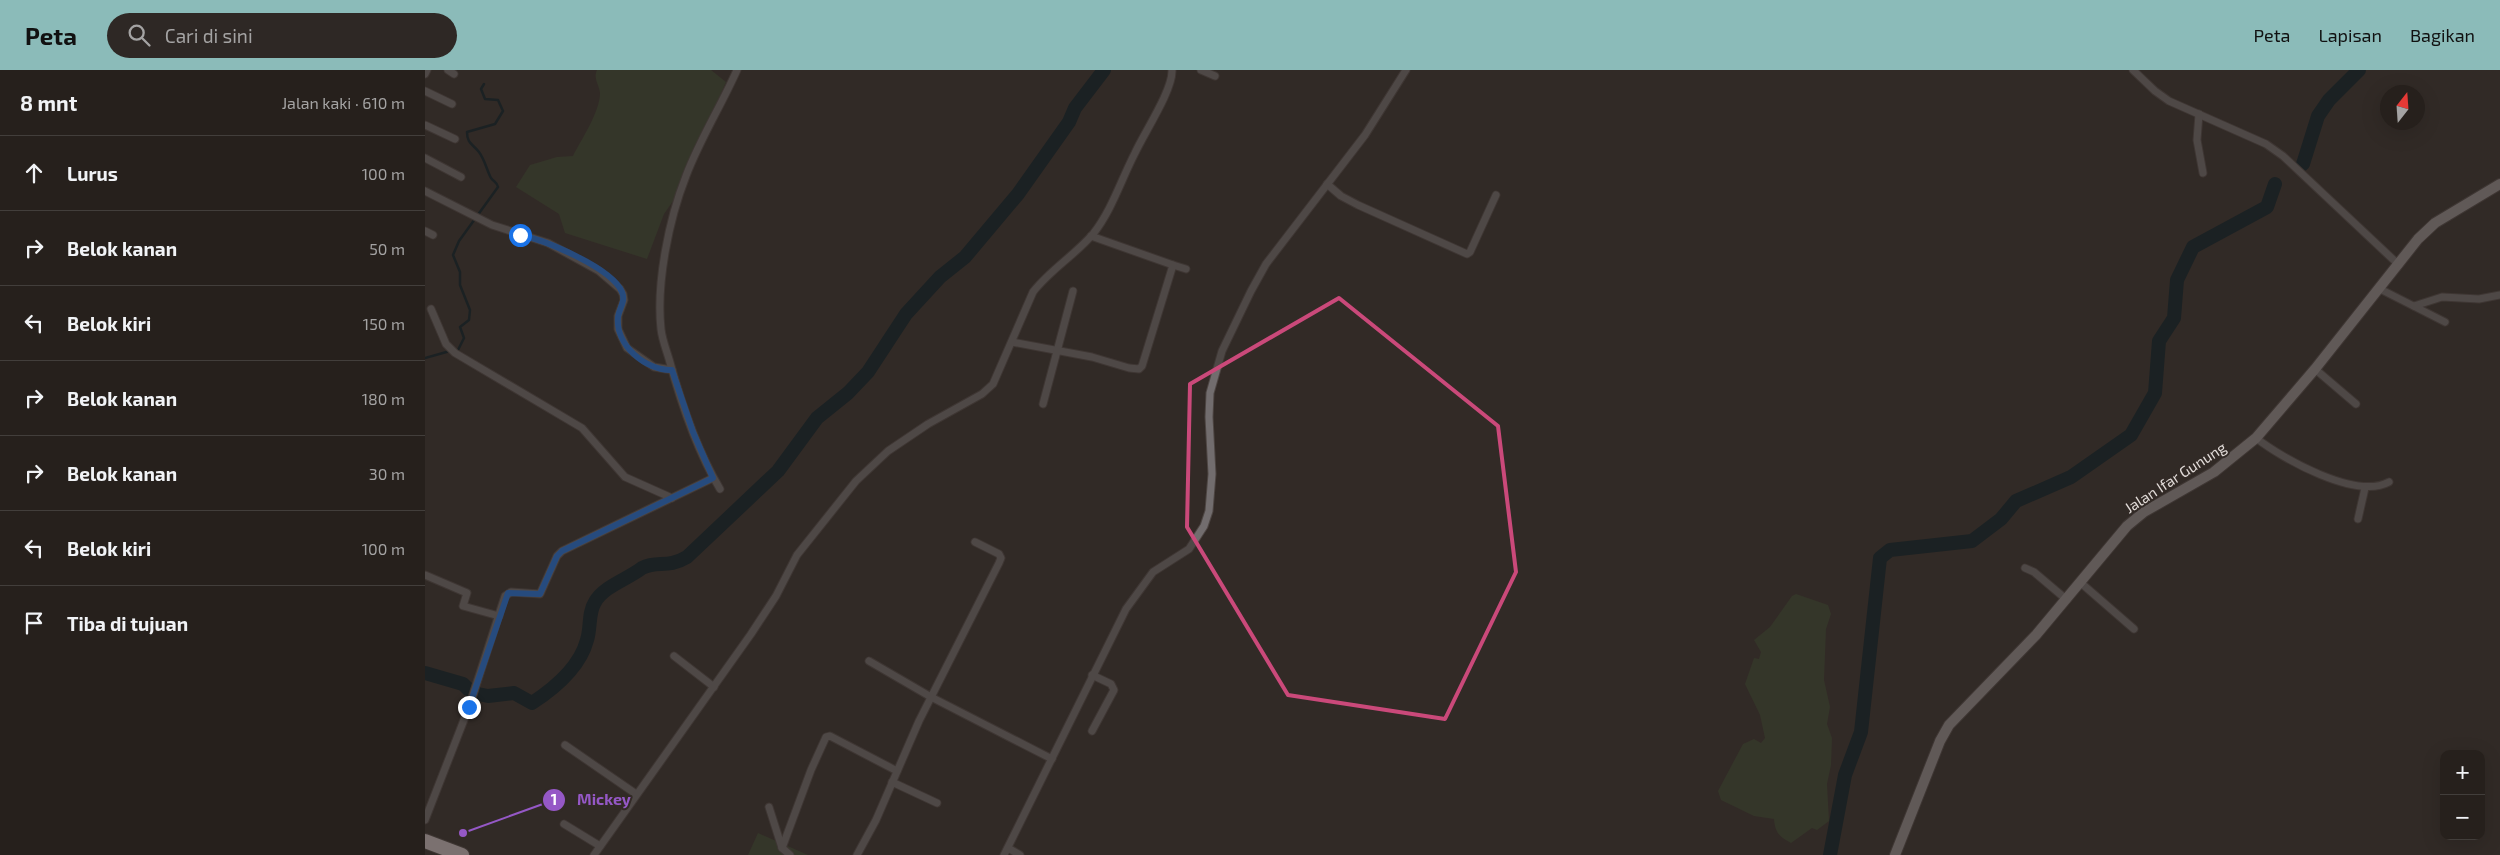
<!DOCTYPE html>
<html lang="id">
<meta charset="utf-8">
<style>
body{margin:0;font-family:"Exo 2",sans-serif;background:#2e2825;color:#f1f3f6}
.controls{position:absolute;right:15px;bottom:15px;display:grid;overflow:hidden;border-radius:10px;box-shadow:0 5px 20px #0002}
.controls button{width:45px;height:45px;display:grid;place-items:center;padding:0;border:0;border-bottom:1px solid #423e3b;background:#26201c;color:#f1f3f6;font:25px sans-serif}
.compass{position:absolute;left:1955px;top:15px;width:45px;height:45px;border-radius:50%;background:#26201c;box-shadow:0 5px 20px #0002;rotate:17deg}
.stop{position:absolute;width:15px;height:15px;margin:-11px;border:4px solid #1a73e8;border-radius:50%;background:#fff}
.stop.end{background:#1a73e8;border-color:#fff;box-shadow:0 1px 5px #0008}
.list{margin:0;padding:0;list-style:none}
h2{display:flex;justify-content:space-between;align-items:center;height:65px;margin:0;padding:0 20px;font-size:21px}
h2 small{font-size:16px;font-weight:400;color:#a4a3a3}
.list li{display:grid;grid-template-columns:32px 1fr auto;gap:15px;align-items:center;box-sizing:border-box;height:75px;padding:0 20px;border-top:1px solid #423e3b}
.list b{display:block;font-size:19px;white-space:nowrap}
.list em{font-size:16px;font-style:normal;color:#a4a3a3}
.icon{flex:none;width:28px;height:28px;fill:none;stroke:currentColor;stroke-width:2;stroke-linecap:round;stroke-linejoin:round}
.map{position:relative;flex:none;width:2075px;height:785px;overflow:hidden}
header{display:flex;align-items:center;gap:30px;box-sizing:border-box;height:70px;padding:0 25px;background:#8bbbb9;color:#111}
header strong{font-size:24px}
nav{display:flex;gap:28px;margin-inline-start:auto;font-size:18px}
.search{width:350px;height:45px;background:#2e2825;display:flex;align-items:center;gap:12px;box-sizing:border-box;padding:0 18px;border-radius:28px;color:#a4a3a3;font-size:19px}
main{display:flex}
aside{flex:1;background:#26201c}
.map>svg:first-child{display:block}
</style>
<header>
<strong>Peta</strong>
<div class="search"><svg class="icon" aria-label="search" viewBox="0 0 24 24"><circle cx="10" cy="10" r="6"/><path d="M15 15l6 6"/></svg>Cari di sini</div>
<nav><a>Peta</a><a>Lapisan</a><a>Bagikan</a></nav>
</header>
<main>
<aside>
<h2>8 mnt<small>Jalan kaki · 610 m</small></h2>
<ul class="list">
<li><svg class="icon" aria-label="ahead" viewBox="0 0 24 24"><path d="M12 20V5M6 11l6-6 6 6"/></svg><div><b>Lurus</b></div><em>100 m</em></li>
<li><svg class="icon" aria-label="right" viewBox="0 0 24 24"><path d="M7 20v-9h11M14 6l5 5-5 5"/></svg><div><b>Belok kanan</b></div><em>50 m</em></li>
<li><svg class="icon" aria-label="left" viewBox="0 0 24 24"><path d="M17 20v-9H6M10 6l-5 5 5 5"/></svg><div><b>Belok kiri</b></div><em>150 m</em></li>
<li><svg class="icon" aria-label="right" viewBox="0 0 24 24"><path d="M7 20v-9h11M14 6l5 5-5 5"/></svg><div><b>Belok kanan</b></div><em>180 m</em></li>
<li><svg class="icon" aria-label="right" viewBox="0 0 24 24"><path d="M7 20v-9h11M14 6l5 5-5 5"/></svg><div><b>Belok kanan</b></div><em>30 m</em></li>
<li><svg class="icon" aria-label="left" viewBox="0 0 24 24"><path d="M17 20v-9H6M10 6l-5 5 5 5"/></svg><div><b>Belok kiri</b></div><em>100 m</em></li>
<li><svg class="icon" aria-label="arrive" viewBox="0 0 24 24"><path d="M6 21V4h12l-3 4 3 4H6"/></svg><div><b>Tiba di tujuan</b></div></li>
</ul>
</aside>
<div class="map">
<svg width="2075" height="785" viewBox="0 0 2075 785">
<rect width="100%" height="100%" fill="#322a26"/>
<g fill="#38452d">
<path d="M172,0H286L301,12L248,131L239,144L222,189L140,163L134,144L91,117L105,95L132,87L148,86C156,70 175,42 175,23C174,14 168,9 172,0Z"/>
<path d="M1371,524L1403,535L1406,544L1401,559L1399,610L1405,637L1402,654L1407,668L1406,695L1402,714L1404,751L1392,760L1387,758L1366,773C1354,767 1350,762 1349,749L1329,746L1296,730L1293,721L1318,674L1329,669L1336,673L1340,668L1335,645L1320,614L1329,588L1334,589L1336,582L1329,570L1345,557L1367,526Z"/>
<path d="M333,763L383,785H323Z"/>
</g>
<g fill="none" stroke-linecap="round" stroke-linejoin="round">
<g stroke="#001820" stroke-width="2.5">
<path d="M32,282L39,268L35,257L44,250L45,240L35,215V202L28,185L34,171L73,117C72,112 69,112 66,108C62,101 60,90 54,82C48,74 42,74 42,62L70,54L78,41L73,30L60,29L56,19L59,14"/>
<path d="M0,288L25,281"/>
</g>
<g stroke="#001820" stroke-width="14">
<path d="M1878,94L1893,46L1904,30L1934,0"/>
<path d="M0,603L38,614L43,619L53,624L63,626L89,623L107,633C130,618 155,597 162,570C166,558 163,543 170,532C179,516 203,509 217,498C233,490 242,499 262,487L353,401L392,348L423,323L443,302L481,244L515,207L540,187L593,124L644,52L650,38L679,0"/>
<path d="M1405,785L1420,705L1436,662L1455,488L1465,480L1547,471L1576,449L1591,431L1646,407L1706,365L1730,323L1734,271L1749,248L1752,210L1768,177L1842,137L1850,114"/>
</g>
<g stroke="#4e4643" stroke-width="9">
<g id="street">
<path d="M23,0L29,4"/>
<path d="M776,0L790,6"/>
<path d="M1708,0L1730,21L1744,31L1841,74L1858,86L1974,195"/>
<path d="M0,4L2,0"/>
<path d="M0,21L27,34"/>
<path d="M1774,44L1772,70L1778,103"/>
<path d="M0,55L30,69"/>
<path d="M0,88L36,107"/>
<path d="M902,114L916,126L933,135L1042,184L1045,182L1071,125"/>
<path d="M0,121L67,155L123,173L174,201L195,219L198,224L199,230L193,246V259L202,278L229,297L247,300"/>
<path d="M0,161L8,165"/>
<path d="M748,195L761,199"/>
<path d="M1955,219L2020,252"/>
<path d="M1989,236L2017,227L2054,229L2075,225"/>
<path d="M6,239L21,274L30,283L157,358L200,407L247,428"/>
<path d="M587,272L667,287L704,298L714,299L717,296L748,195L666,166"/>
<path d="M1890,299L1931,334"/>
<path d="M618,334L648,221"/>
<path d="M1831,368C1858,389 1931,430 1964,412"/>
<path d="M295,419C271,379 256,333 244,289C241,279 237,269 236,259C231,213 244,149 261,106C275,69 296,36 312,0"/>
<path d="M1933,449L1940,418"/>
<path d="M1600,498L1609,502L1642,530"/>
<path d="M0,505L42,523L38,536L74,546"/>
<path d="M1656,513L1709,559"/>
<path d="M249,586L289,617"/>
<path d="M444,591L506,627L627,689"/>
<path d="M667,661L689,620L686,614L667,605"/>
<path d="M140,675L211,724"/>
<path d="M467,712L512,733"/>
<path d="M344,737L357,778L365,785"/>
<path d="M0,750L44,637L80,526L86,522L115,524L132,486L137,481L288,408"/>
<path d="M139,754L175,776"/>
<path d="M357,778L386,700L401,667L405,666L472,701"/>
<path d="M583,778L595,785"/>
<path d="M169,785L326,564L351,526L372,485L431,411L463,381L503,354L557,324L568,314L608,222C625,200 650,185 668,164C687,140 696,110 710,83C719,63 748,20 747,0"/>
<path d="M432,785L451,750L494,651L574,493L576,488L574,484L550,472"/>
<path d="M579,785L701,539L728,502L764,479L779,456L784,441L787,404L784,347L785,323L797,281L826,221L841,194L940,65L981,0"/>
</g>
</g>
<g stroke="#4e4643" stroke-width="12">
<path id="secondary" d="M1470,785L1515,671L1524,655L1611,565L1702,456L1719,442L1789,402L1831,368L1890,299L1993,169L2010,153L2075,114"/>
</g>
<g stroke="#4e4643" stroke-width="16">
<path id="highway" d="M0,771L37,785"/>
</g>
<use href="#street" stroke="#726d6e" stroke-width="7"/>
<use href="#secondary" stroke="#9a9293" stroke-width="10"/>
<use href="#highway" stroke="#d5c8ca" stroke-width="14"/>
</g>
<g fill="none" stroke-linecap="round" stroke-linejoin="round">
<path stroke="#1a73e8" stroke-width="6" d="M44,637L83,523L115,524L132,486L137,481L288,408L268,362L247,300C221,301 190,275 193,247C194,238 201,232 197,222C187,198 120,170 95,165"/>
</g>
<path d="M0 0H2075V785H0ZM914,228L1073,356L1091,502L1020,649L863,625L762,457L765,314Z" fill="#322a26" fill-opacity=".55" fill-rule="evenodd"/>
<path fill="none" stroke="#ca497a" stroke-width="4" stroke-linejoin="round" d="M914,228L1073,356L1091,502L1020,649L863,625L762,457L765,314Z"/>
<g text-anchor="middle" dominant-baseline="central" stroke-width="4" stroke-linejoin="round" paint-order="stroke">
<g font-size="15" fill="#e2dcd9" stroke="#322a26">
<text transform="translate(1750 407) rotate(-33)">Jalan Ifar Gunung</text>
</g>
</g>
<path fill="none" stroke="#9558c6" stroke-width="2" d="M38 763L129 730"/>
<g fill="#9558c6" stroke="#322a26" stroke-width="2">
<circle cx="38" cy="763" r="5"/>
<circle cx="129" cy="730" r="12"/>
</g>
<g font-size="15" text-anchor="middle" font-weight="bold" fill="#fff">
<text x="129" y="735">1</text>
</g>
<g font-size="16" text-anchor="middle" font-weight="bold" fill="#9558c6" stroke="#322a26" stroke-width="4" stroke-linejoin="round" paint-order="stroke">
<text x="179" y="735">Mickey</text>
</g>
</svg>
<div class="controls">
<button>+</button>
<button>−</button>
</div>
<svg class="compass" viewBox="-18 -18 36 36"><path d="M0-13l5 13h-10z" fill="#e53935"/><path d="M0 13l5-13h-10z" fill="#a4a3a3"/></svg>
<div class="stop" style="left:95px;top:165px"></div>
<div class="stop end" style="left:44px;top:637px"></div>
</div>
</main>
